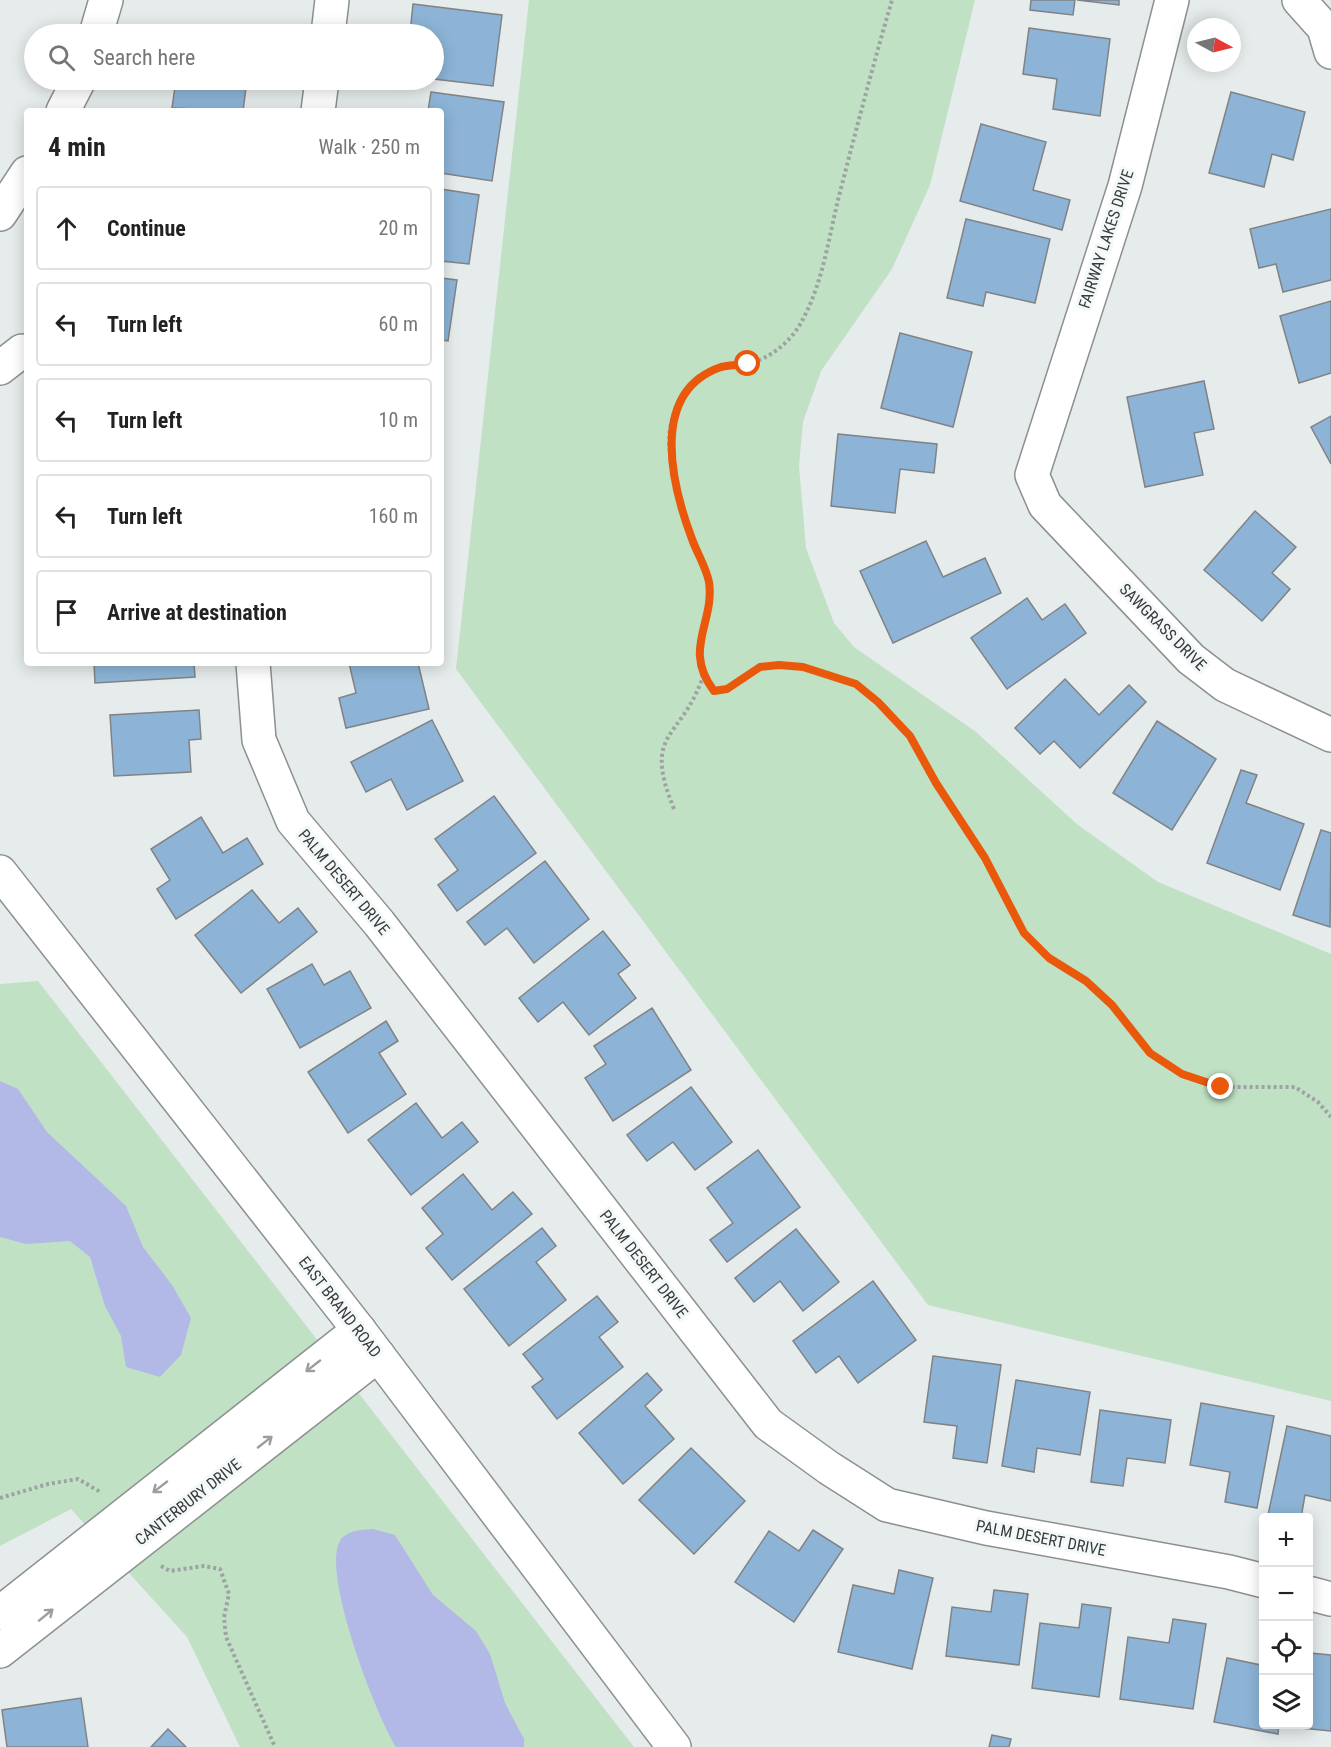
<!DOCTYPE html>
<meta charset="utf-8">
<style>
body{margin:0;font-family:"Roboto Condensed",sans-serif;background:#f2f2f2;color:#222}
.controls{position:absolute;right:18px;bottom:18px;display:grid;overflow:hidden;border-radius:6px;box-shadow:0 3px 15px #0003}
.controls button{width:54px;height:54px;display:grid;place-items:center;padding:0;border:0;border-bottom:2px solid #e0e0e0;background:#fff;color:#222;font:30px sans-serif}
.compass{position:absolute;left:1187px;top:18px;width:54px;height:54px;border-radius:50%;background:#fff;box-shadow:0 3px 15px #0003;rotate:97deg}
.stop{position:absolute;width:18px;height:18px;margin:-14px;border:4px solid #ea580c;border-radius:50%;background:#fff}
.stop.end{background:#ea580c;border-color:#fff;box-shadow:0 2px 6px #0008}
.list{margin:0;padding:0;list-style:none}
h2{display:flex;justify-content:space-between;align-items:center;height:78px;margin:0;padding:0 24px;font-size:26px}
h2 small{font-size:20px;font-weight:400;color:#767676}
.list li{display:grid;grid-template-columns:39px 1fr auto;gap:18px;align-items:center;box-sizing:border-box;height:84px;margin:0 12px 12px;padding:0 12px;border:2px solid #e0e0e0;border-radius:6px}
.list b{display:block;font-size:22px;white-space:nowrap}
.list em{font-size:20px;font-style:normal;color:#767676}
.icon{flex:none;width:33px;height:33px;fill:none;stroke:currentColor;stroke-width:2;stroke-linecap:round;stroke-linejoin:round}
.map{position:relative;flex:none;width:1331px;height:1747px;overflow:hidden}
.search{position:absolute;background:#fff;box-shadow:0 3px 15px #0003;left:24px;top:24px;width:420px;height:66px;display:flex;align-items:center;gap:15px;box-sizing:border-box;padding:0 21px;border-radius:33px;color:#767676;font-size:22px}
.panel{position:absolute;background:#fff;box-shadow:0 3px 15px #0003;left:24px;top:108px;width:420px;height:558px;border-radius:6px}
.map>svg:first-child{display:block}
</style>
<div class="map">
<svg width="1331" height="1747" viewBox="0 0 1331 1747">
<rect width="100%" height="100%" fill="#e6ebec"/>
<g fill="#c0e1c4">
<path d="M529,0H975L930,185L892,269L821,371L803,422L799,466L806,548L834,623L854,647L976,732L1078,825L1158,882L1331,954V1401L928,1305L456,669Z"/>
<path d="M38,981L634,1747H240L187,1637L71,1509L0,1546V984Z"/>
</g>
<g fill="#b2b9e7">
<path d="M0,1081L18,1089L47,1132L126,1206L143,1247L172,1285L191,1318L181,1355L160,1377L126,1367L121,1336L105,1306L90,1257L70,1241L26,1244L0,1237Z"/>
<path d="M373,1529L395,1535L433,1595L476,1631L490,1654L505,1703L524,1739V1747H396C376,1715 321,1573 340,1541C346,1530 362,1530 373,1529Z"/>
</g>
<g fill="#8db4d6" stroke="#808386" stroke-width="1.5">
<path d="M1031,0H1075L1073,15L1030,10Z"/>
<path d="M1077,0H1119V5Z"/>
<path d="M413,4L502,15L493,86L434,79L436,39L434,34H410Z"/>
<path d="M1029,28L1110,39L1100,116L1053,109L1057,79L1023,74Z"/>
<path d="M176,80H276L275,83L247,80L243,111L172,108Z"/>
<path d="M431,92L504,102L492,181L441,173V111H428Z"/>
<path d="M1231,92L1305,112L1293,160L1272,154L1264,187L1209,173Z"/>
<path d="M981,124L1046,142L1033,190L1070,200L1062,230L960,201Z"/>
<path d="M441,189L479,195L469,264L441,261Z"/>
<path d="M1331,209V280L1283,292L1276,264L1259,268L1250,229Z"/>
<path d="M966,219L1050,239L1035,303L986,292L983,306L947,298Z"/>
<path d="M441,278L457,280L448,341L441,340Z"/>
<path d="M1331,301V373L1299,383L1280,316Z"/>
<path d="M900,333L972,352L953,427L881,408Z"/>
<path d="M1204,381L1214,429L1194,433L1203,475L1145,487L1127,397Z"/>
<path d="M1331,416V464L1311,427Z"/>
<path d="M838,434L937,444L934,473L900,469L895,513L831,506Z"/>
<path d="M1255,511L1296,547L1272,573L1290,589L1262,621L1204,570Z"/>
<path d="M926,541L943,577L985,558L1001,593L893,643L860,571Z"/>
<path d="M1027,598L1042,620L1065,604L1086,633L1007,689L971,638Z"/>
<path d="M94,663H194L195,677L95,683Z"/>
<path d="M349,663H418L429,709L346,728L339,698L356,693Z"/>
<path d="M1065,679L1099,715L1129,685L1146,702L1080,768L1054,741L1040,754L1015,728Z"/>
<path d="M199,710L201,739L189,740L191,772L114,776L110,715Z"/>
<path d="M432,720L463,781L407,810L391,779L366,792L351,762Z"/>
<path d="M1157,721L1216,759L1172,830L1113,793Z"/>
<path d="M1241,770L1257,775L1246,803L1304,824L1280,890L1207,863Z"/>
<path d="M494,796L536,853L457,911L438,885L458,870L435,839Z"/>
<path d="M201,817L223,853L247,838L263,864L176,919L157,889L170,880L151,849Z"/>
<path d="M1321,830L1331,833L1330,927L1293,915Z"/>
<path d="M545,861L589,919L534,963L507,928L485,945L467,922Z"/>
<path d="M252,890L279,923L298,908L317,932L241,993L195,935Z"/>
<path d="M603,931L630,965L618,974L636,998L589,1035L563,1002L538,1022L519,998Z"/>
<path d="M312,964L324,985L350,971L371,1008L300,1048L267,989Z"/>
<path d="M652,1008L691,1070L613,1121L585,1078L606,1064L594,1046Z"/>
<path d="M386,1021L398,1041L379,1053L406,1094L348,1133L308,1072Z"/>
<path d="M691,1087L732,1142L695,1170L673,1142L647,1161L627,1135Z"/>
<path d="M416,1103L442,1138L462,1122L478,1142L411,1195L368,1140Z"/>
<path d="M758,1150L800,1207L727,1262L710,1240L733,1223L707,1188Z"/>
<path d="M463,1174L492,1210L513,1192L532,1214L452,1280L426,1248L443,1234L422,1208Z"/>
<path d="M542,1228L556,1246L536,1262L566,1300L509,1346L464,1289Z"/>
<path d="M796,1229L839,1282L803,1311L780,1281L754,1302L735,1278Z"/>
<path d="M873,1281L916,1340L858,1383L839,1356L816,1373L793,1341Z"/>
<path d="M597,1296L618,1322L599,1337L623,1367L557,1419L532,1387L543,1379L523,1354Z"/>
<path d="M933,1356L1001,1365L987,1463L953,1458L957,1426L924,1422Z"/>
<path d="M647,1373L662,1390L645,1406L674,1439L623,1484L579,1433Z"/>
<path d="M1016,1380L1090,1392L1080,1455L1037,1448L1034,1472L1002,1466Z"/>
<path d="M1201,1403L1274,1416L1257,1508L1225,1502L1230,1472L1190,1465Z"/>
<path d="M1100,1410L1171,1420L1165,1463L1127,1458L1123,1486L1091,1482Z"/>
<path d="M1287,1426L1331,1436V1501L1305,1495L1301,1518L1268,1515Z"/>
<path d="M691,1448L745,1501L694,1554L639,1500Z"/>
<path d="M813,1530L843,1549L794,1622L735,1582L769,1531L799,1551Z"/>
<path d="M899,1570L933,1578L912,1669L838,1652L853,1585L894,1594Z"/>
<path d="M994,1590L1028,1594L1019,1665L946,1656L952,1607L991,1612Z"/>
<path d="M1082,1604L1111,1608L1099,1697L1032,1688L1040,1623L1079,1628Z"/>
<path d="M1173,1619L1206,1624L1193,1709L1120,1699L1128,1637L1169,1643Z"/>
<path d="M1264,1650V1724H1279L1278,1734L1214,1722L1227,1658L1261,1665Z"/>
<path d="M1310,1653L1331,1655V1731L1301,1728L1302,1724H1308Z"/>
<path d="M81,1698L88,1747H7L2,1710Z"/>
<path d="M168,1729L186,1747H151Z"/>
<path d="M992,1735L1011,1739L1009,1747H989Z"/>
</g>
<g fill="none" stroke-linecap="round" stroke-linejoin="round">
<g stroke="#8c9091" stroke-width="36">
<g id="minor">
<path d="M1172,0L1125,186L1032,475L1045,505L1191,659L1225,685L1331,735"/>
<path d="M1299,0L1324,28L1331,52"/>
<path d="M96,34L106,0"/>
<path d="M328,34L332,0"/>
<path d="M63,111L79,80"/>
<path d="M318,111L322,80"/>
<path d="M0,214L27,173"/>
<path d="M0,368L22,351"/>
<path d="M253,663L259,740L293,821L379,923L768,1424L829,1468L887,1505L986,1528L1229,1572L1264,1581"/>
<path d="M1308,1593L1331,1599"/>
<path d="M0,1613L359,1330"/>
<path d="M0,1651L378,1355"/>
</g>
</g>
<g stroke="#8c9091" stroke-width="36">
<path id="major" d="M0,872L359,1330L674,1747"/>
</g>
<g stroke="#9ea2a3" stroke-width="4" stroke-dasharray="3 3" stroke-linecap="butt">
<path d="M703,677L714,691L727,689L760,667L779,665L803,667L856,684L878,702L910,736L936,783L985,858L1024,933L1049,958L1086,982L1112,1005L1150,1054L1182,1074L1221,1087H1295L1318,1102L1331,1117"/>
<path d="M674,809C642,731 680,741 702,679C704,671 699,661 699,652C699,633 709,613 710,593C711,574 697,555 691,537C681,509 662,449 672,420C680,397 696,376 720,368C729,365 739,366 748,364C771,358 792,341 803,319C823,282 829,236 839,196C856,130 873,65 892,0"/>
<path d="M0,1498L48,1484L78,1479L102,1493"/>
<path d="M161,1566L170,1571L204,1566L220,1569L229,1594L224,1617L226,1637L275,1747"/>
</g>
<use href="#minor" stroke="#fff" stroke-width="33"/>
<use href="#major" stroke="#fff" stroke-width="33"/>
</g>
<defs><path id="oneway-shaft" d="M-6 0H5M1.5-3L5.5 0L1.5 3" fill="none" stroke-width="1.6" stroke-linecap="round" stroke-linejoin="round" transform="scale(1.5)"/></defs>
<g stroke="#9c9e9e">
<use href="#oneway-shaft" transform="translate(313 1366) rotate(142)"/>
<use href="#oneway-shaft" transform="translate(265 1442) rotate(-38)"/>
<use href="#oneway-shaft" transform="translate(160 1487) rotate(142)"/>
<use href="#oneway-shaft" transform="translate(46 1615) rotate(-39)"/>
</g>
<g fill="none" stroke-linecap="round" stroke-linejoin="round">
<path stroke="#ea580c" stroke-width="8" d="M748,364C739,365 729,365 721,367C648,392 672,486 692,539C697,553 706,567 709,582C715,623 682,649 714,691L727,689L760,667L779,665L803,667L856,684L878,702L910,736L936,783L985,858L1024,933L1049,958L1086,981L1112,1005L1150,1053L1182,1074L1221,1087"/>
</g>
<g text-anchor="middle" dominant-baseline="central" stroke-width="6" stroke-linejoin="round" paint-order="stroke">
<g font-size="16" fill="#3a3c3c" stroke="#f3f8f9">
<text transform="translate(1106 239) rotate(-72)">FAIRWAY LAKES DRIVE</text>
<text transform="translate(1163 627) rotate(45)">SAWGRASS DRIVE</text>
<text transform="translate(344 882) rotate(50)">PALM DESERT DRIVE</text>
<text transform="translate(644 1264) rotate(52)">PALM DESERT DRIVE</text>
<text transform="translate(340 1307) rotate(52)">EAST BRAND ROAD</text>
<text transform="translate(188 1502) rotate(-38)">CANTERBURY DRIVE</text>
<text transform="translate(1041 1538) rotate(11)">PALM DESERT DRIVE</text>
</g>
</g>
</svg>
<div class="controls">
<button>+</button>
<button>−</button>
<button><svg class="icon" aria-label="locate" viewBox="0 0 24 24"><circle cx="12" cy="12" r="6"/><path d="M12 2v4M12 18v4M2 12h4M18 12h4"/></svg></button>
<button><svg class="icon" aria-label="layers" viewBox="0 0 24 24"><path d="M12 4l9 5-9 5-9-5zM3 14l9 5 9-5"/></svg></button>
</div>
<svg class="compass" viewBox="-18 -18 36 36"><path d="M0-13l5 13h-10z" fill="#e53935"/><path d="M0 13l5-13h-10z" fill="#767676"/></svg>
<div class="stop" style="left:748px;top:364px"></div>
<div class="stop end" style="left:1221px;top:1087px"></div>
<div class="search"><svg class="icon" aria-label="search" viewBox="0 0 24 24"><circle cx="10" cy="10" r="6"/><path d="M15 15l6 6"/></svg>Search here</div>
<section class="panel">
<h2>4 min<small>Walk · 250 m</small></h2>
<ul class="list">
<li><svg class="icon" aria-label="ahead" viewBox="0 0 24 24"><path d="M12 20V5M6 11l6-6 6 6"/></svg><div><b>Continue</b></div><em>20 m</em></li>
<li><svg class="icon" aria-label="left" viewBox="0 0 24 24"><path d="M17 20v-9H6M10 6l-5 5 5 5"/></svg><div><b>Turn left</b></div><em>60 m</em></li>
<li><svg class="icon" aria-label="left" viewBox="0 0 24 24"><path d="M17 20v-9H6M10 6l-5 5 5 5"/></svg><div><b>Turn left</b></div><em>10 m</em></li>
<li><svg class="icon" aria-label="left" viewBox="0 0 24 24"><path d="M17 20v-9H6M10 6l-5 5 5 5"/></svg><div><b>Turn left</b></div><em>160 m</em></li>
<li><svg class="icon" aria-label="arrive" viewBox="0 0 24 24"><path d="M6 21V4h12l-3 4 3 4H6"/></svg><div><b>Arrive at destination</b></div></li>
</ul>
</section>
</div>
